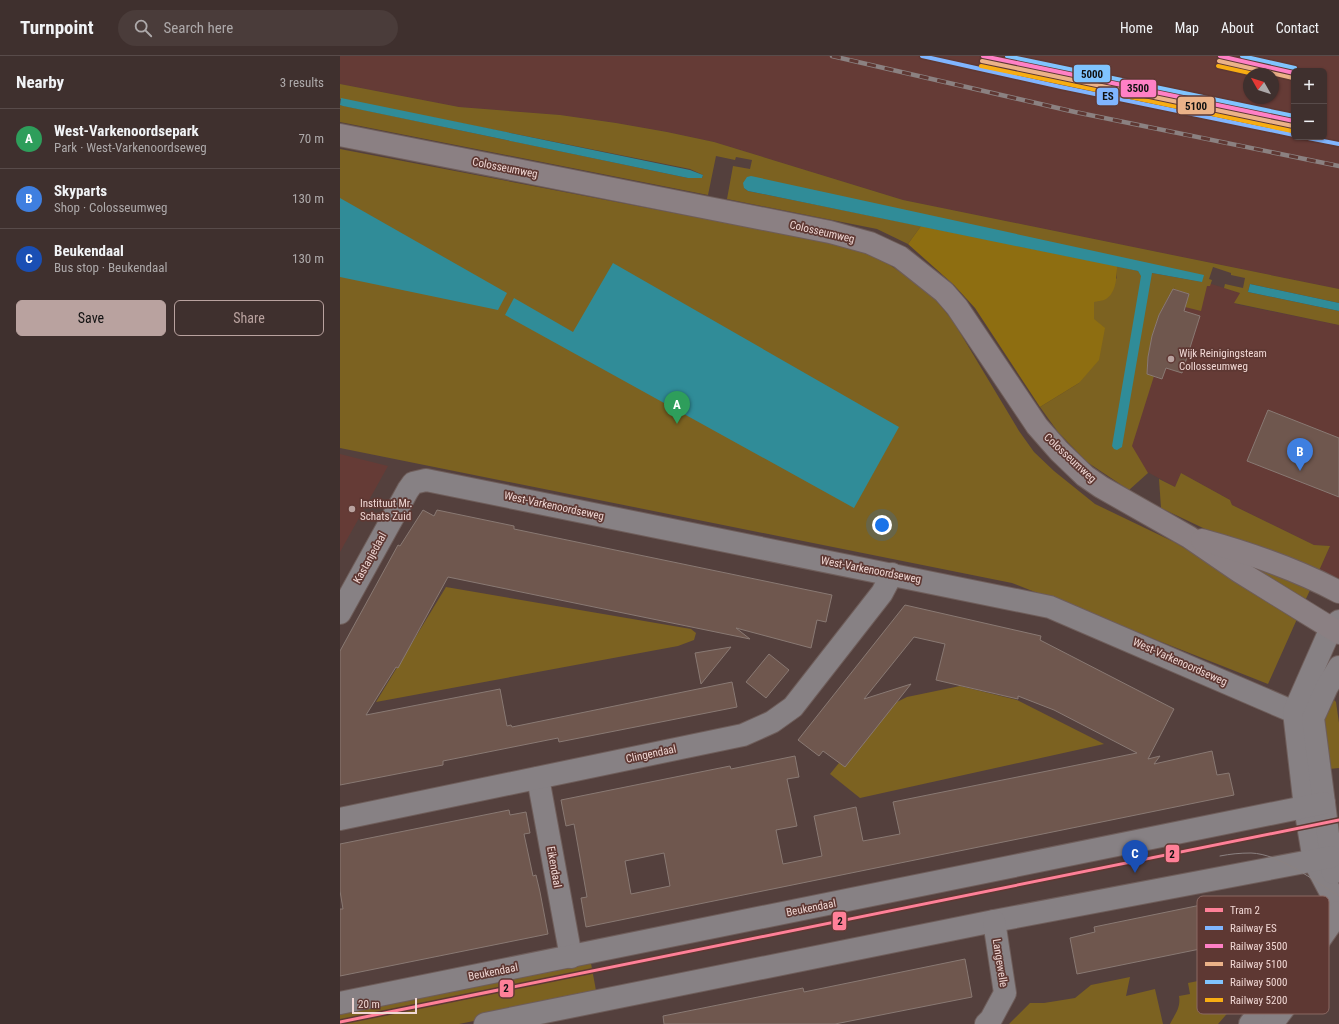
<!DOCTYPE html>
<meta charset="utf-8">
<style>
body{margin:0;font-family:"Roboto Condensed",sans-serif;background:#4a3c3a;color:#f1f3f6}
.controls{position:absolute;right:12px;top:12px;display:grid;overflow:hidden;border-radius:6px;box-shadow:0 1px 3px #0004}
.controls button{width:36px;height:36px;display:grid;place-items:center;padding:0;border:0;border-bottom:1px solid #584b4a;background:#3f302e;color:#f1f3f6;font:20px sans-serif}
.compass{position:absolute;left:903px;top:12px;width:36px;height:36px;border-radius:50%;background:#3f302e;box-shadow:0 1px 3px #0004;rotate:309deg}
.scale{position:absolute;left:12px;bottom:10px;width:65px;box-sizing:border-box;padding-left:4px;border:2px solid #f0d7d4;border-top:0;font-size:11px;line-height:14px;white-space:nowrap;color:#f0d7d4;-webkit-text-stroke:3px #5e3833;paint-order:stroke}
.you{position:absolute;left:542px;top:469px;width:14px;height:14px;margin:-10px;border:3px solid #fff;border-radius:50%;background:#1a73e8;box-shadow:0 0 0 6px #1a73e833}
.badge{display:grid;place-items:center;width:26px;height:26px;border-radius:50%;background:#b9a29f;color:#fff;font-size:13px;font-weight:700}
.pin{position:absolute;translate:-50% -33px;filter:drop-shadow(0 1px 2px #0008)}
.pin::after{content:'';position:absolute;top:21px;width:14px;height:12px;background:inherit;clip-path:polygon(0 0,100% 0,50% 100%)}
.list{margin:0;padding:0;list-style:none}
h2{display:flex;justify-content:space-between;align-items:center;height:52px;margin:0;padding:0 16px;font-size:17px}
h2 small{font-size:13px;font-weight:400;color:#ada9aa}
.list li{display:grid;grid-template-columns:26px 1fr auto;gap:12px;align-items:center;box-sizing:border-box;height:60px;padding:0 16px;border-top:1px solid #584b4a}
.list b{display:block;font-size:15px;white-space:nowrap}
.list p{margin:0;font-size:13px;white-space:nowrap;color:#ada9aa}
.list em{font-size:13px;font-style:normal;color:#ada9aa}
.actions{display:flex;gap:8px;padding:12px 16px}
.actions a{flex:1;padding:9px 0;border:1px solid #b9a29f;border-radius:6px;text-align:center;font-size:14px;color:#b9a29f}
.actions .main{background:#b9a29f;color:#111}
.icon{flex:none;width:22px;height:22px;fill:none;stroke:currentColor;stroke-width:2;stroke-linecap:round;stroke-linejoin:round}
.map{position:relative;flex:none;width:999px;height:968px;overflow:hidden}
header{display:flex;align-items:center;gap:24px;box-sizing:border-box;height:56px;padding:0 20px;background:#3f302e;border-bottom:1px solid #584b4a}
header strong{font-size:19px}
nav{display:flex;gap:22px;margin-inline-start:auto;font-size:14px}
.search{width:280px;height:36px;background:#4a3c3a;display:flex;align-items:center;gap:10px;box-sizing:border-box;padding:0 14px;border-radius:22px;color:#ada9aa;font-size:15px}
main{display:flex}
aside{flex:1;background:#3f302e}
.map>svg:first-child{display:block}
</style>
<header>
<strong>Turnpoint</strong>
<div class="search"><svg class="icon" aria-label="search" viewBox="0 0 24 24"><circle cx="10" cy="10" r="6"/><path d="M15 15l6 6"/></svg>Search here</div>
<nav><a>Home</a><a>Map</a><a>About</a><a>Contact</a></nav>
</header>
<main>
<aside>
<h2>Nearby<small>3 results</small></h2>
<ul class="list">
<li><span class="badge" style="background:#2e9e5b">A</span><div><b>West-Varkenoordsepark</b><p>Park · West-Varkenoordseweg</p></div><em>70 m</em></li>
<li><span class="badge" style="background:#3f7fe0">B</span><div><b>Skyparts</b><p>Shop · Colosseumweg</p></div><em>130 m</em></li>
<li><span class="badge" style="background:#1a4fb4">C</span><div><b>Beukendaal</b><p>Bus stop · Beukendaal</p></div><em>130 m</em></li>
</ul>
<div class="actions"><a class="main">Save</a><a>Share</a></div>
</aside>
<div class="map">
<svg width="999" height="968" viewBox="0 0 999 968">
<rect width="100%" height="100%" fill="#54403d"/>
<g fill="#653b36" fill-rule="evenodd">
<path d="M0,0H999V233L563,144L374,86L327,76L276,67L220,59L119,51L0,28ZM954,15H984V81H954ZM909,18H933V42H909Z"/>
<path d="M812,217L862,225L900,237L895,248L999,269V528L978,517L990,490L974,489L892,449L890,444L841,417L835,431L780,401V393Z"/>
<path d="M0,398L48,410L0,496Z"/>
</g>
<g fill="#7c6221">
<path d="M0,28L119,51L220,59L276,67L327,76L374,86L563,144L999,233V247L910,228L908,236L999,255V269L894,247L900,237L884,232L885,228L903,232L905,222L891,219V217L873,211L869,223L872,224L870,230H867L861,255L845,251L849,238L834,233L835,231C817,256 808,287 807,318L814,320L792,390L808,417L789,434L747,406L718,376L700,351L739,327L754,263V245L777,222V210L798,215L801,219L812,217L862,226L404,132L408,135L581,170L568,188L537,173L387,143L393,110L410,113L412,104L396,101L395,104L376,100L368,139L0,66V49L348,122H362L363,119L350,113L0,43Z"/>
<path d="M0,93L486,186L525,196L544,205L575,226L596,244L613,265L679,375L694,396L714,415L755,448L834,486L895,522L957,563L928,628L672,527L0,392Z"/>
<path d="M841,417L890,444L892,449L974,489L990,490L978,517L882,481L821,452L819,423L835,431Z"/>
<path d="M899,500L972,530L963,549L897,507Z"/>
<path d="M106,531L351,573L356,577L354,584L338,590L36,646Z"/>
<path d="M620,630L677,644L764,688L520,742L490,718L543,653L567,641Z"/>
<path d="M991,641L996,646L999,667V712L989,713L984,660Z"/>
<path d="M250,902L257,940L119,968H0V953Z"/>
<path d="M928,911L878,968H830C835,958 841,952 839,940L850,938L848,927Z"/>
<path d="M790,921L786,940L815,933L823,968H669L690,947H704L735,942L751,929Z"/>
</g>
<path fill="#8e6e11" d="M581,170L777,210C777,221 776,239 764,244C762,245 757,245 754,246V263L765,272L759,304L739,327L700,351L635,252L614,229L568,188Z"/>
<g fill="#308c98">
<path d="M1,42L350,114L363,119L362,122H348L3,50L0,49Z"/>
<path d="M411,120L864,219L862,226L812,217L782,391L777,394L774,393L772,390L801,220L798,215L408,135L404,132L403,127L407,121Z"/>
<path d="M0,142L167,237L158,254L0,221Z"/>
<path d="M273,207L559,371L514,452L165,259L174,242L233,276Z"/>
<path d="M910,228L999,247V255L908,236Z"/>
</g>
<g fill="#6f574e" stroke="#897973" fill-rule="evenodd">
<path d="M833,233L849,238L844,255L860,260L842,317L826,312L822,323L807,318L808,301L812,280L819,259Z"/>
<path d="M928,354L999,382V441L907,405Z"/>
<path d="M83,454L94,460L97,454L174,470V473L492,539L487,561L486,566L477,564L471,592L396,572L410,583L108,521L58,612L56,611L26,659L160,633L167,670L171,669L172,671L392,626L397,651L219,686L218,682L103,705V709L0,729V595L58,489L60,490Z"/>
<path d="M565,549L701,580L700,584L834,653L808,703L820,700L814,708L872,695L877,719L889,717L894,739L246,871L241,842L247,841L234,768L226,770L221,744L390,710L391,713L455,700L459,721L447,723L457,770L436,774L443,808L482,800L474,760L516,751L523,785L560,778L553,746L797,697L714,654L678,640V643L596,624L605,588L574,581L524,643L571,628L505,711L483,695L479,700L458,684ZM324,797L330,830L291,838L285,805Z"/>
<path d="M391,591L361,628L355,597Z"/>
<path d="M429,598L449,614L426,642L406,626Z"/>
<path d="M169,754L170,759L186,756L190,777L184,778L193,820L196,819L200,836L208,878L0,920V853H3L0,835V788Z"/>
<path d="M890,843L891,849L916,844L924,880L737,918L730,882L755,876L754,871Z"/>
<path d="M625,903L632,941L495,968H324L323,960L463,932L464,936Z"/>
</g>
<g fill="none" stroke-linecap="round" stroke-linejoin="round">
<g stroke="#6e5d5a" stroke-width="24">
<g id="minor">
<path d="M0,557L68,434L73,427L86,424L710,551L954,656L973,662"/>
<path d="M999,565L991,572L954,656L965,751L974,805L999,852"/>
<path d="M198,722L231,901"/>
<path d="M0,763L403,679L432,666L453,651L542,537L552,518"/>
<path d="M993,817L973,662L987,631L999,611"/>
<path d="M0,947L984,747"/>
<path d="M145,968L654,865L991,801"/>
<path d="M646,968L651,963L665,937L654,865"/>
<path d="M910,968L964,906L999,856"/>
<path d="M932,968L959,932"/>
</g>
</g>
<g stroke="#6e5d5a" stroke-width="24">
<g id="major">
<path d="M0,79L490,176L530,187L560,201L604,236L617,251L697,370L719,395L745,420L761,431L849,481L900,516L999,577"/>
<path d="M862,484C909,497 956,513 999,536"/>
</g>
</g>
<use href="#minor" stroke="#878184" stroke-width="22"/>
<use href="#major" stroke="#8b8083" stroke-width="22"/>
<path stroke="#8b8181" stroke-width="1" d="M880,800C890,798 900,797 911,797C940,798 974,825 999,840"/>
<g stroke="#8b8181" stroke-width="4.5">
<path id="rail" d="M492,0L735,56L999,110"/>
</g>
<use href="#rail" stroke="#5e3833" stroke-width="3" stroke-dasharray="9" stroke-linecap="butt"/>
<g stroke="#5e3833" stroke-width="7">
<g id="rail-1">
<path d="M582,0L721,31L954,79"/>
<path d="M963,81L999,88"/>
</g>
</g>
<g stroke="#5e3833" stroke-width="7">
<g id="rail-2">
<path d="M643,0L954,65"/>
<path d="M880,0L954,17"/>
</g>
</g>
<g stroke="#5e3833" stroke-width="7">
<g id="rail-3">
<path d="M642,5L953,70"/>
<path d="M879,5L953,22"/>
</g>
</g>
<g stroke="#5e3833" stroke-width="7">
<g id="rail-4">
<path d="M667,0L954,60"/>
<path d="M902,0L955,12"/>
</g>
</g>
<g stroke="#5e3833" stroke-width="7">
<g id="rail-5">
<path d="M641,10L952,75"/>
<path d="M878,10L914,18"/>
</g>
</g>
<use href="#rail-1" stroke="#80b5ff" stroke-width="4"/>
<use href="#rail-2" stroke="#ff80c5" stroke-width="4"/>
<use href="#rail-3" stroke="#ebb288" stroke-width="4"/>
<use href="#rail-4" stroke="#80c4ff" stroke-width="4"/>
<use href="#rail-5" stroke="#f8ad13" stroke-width="4"/>
<g stroke="#5e3833" stroke-width="6">
<path id="tram-1" d="M0,966L999,764"/>
</g>
<use href="#tram-1" stroke="#ff8098" stroke-width="3"/>
</g>
<g fill="#b9a29f" stroke="#5e3833" stroke-width="1.5">
<circle cx="831" cy="303" r="4"/>
<circle cx="12" cy="453" r="4"/>
</g>
<g text-anchor="middle" dominant-baseline="central" stroke-width="3.5" stroke-linejoin="round" paint-order="stroke">
<g font-size="11" fill="#f0d7d4" stroke="#5e3833">
<text transform="translate(165 112) rotate(11)">Colosseumweg</text>
<text transform="translate(482 176) rotate(13)">Colosseumweg</text>
<text transform="translate(730 402) rotate(43)">Colosseumweg</text>
<text transform="translate(214 450) rotate(12)">West-Varkenoordseweg</text>
<text transform="translate(30 502) rotate(-61)">Kastanjedaal</text>
<text transform="translate(531 514) rotate(11)">West-Varkenoordseweg</text>
<text transform="translate(840 606) rotate(24)">West-Varkenoordseweg</text>
<text transform="translate(311 698) rotate(-12)">Clingendaal</text>
<text transform="translate(214 811) rotate(80)">Eikendaal</text>
<text transform="translate(471 852) rotate(-11)">Beukendaal</text>
<text transform="translate(660 907) rotate(81)">Langewelle</text>
<text transform="translate(153 916) rotate(-11)">Beukendaal</text>
</g>
<g font-size="11" fill="#f0d7d4" stroke="#5e3833" text-anchor="start">
<text x="839" y="297">Wijk Reinigingsteam<tspan x="839" dy="13">Collosseumweg</tspan></text>
<text x="20" y="447">Instituut Mr.<tspan x="20" dy="13">Schats Zuid</tspan></text>
</g>
</g>
<rect x="857" y="840" width="132" height="118" rx="6" fill="#5e3833" stroke="#8a6863" stroke-width="1"/>
<rect x="865" y="852" width="18" height="4" fill="#ff8098"/>
<rect x="865" y="870" width="18" height="4" fill="#80b5ff"/>
<rect x="865" y="888" width="18" height="4" fill="#ff80c5"/>
<rect x="865" y="906" width="18" height="4" fill="#ebb288"/>
<rect x="865" y="924" width="18" height="4" fill="#80c4ff"/>
<rect x="865" y="942" width="18" height="4" fill="#f8ad13"/>
<g font-size="11" fill="#f0d7d4">
<text x="890" y="858">Tram 2</text>
<text x="890" y="876">Railway ES</text>
<text x="890" y="894">Railway 3500</text>
<text x="890" y="912">Railway 5100</text>
<text x="890" y="930">Railway 5000</text>
<text x="890" y="948">Railway 5200</text>
</g>
<g stroke="#5e3833" stroke-width="1.5">
<rect x="733" y="8" width="38" height="19" rx="4" fill="#80c4ff"/>
<rect x="780" y="23" width="37" height="19" rx="4" fill="#ff80c5"/>
<rect x="756" y="31" width="23" height="19" rx="4" fill="#80b5ff"/>
<rect x="837" y="40" width="38" height="19" rx="4" fill="#ebb288"/>
<rect x="825" y="788" width="15" height="19" rx="4" fill="#ff8098"/>
<rect x="492" y="855" width="15" height="20" rx="4" fill="#ff8098"/>
<rect x="159" y="923" width="15" height="19" rx="4" fill="#ff8098"/>
</g>
<g font-size="11" text-anchor="middle" font-weight="bold" fill="#111">
<text x="752" y="22">5000</text>
<text x="798" y="36">3500</text>
<text x="768" y="44">ES</text>
<text x="856" y="54">5100</text>
<text x="832" y="802">2</text>
<text x="500" y="869">2</text>
<text x="166" y="936">2</text>
</g>
</svg>
<div class="controls">
<button>+</button>
<button>−</button>
</div>
<svg class="compass" viewBox="-18 -18 36 36"><path d="M0-13l5 13h-10z" fill="#e53935"/><path d="M0 13l5-13h-10z" fill="#ada9aa"/></svg>
<div class="scale">20 m</div>
<div class="you"></div>
<div class="pin badge" style="left:337px;top:368px;background:#2e9e5b">A</div>
<div class="pin badge" style="left:960px;top:415px;background:#3f7fe0">B</div>
<div class="pin badge" style="left:795px;top:817px;background:#1a4fb4">C</div>
</div>
</main>
